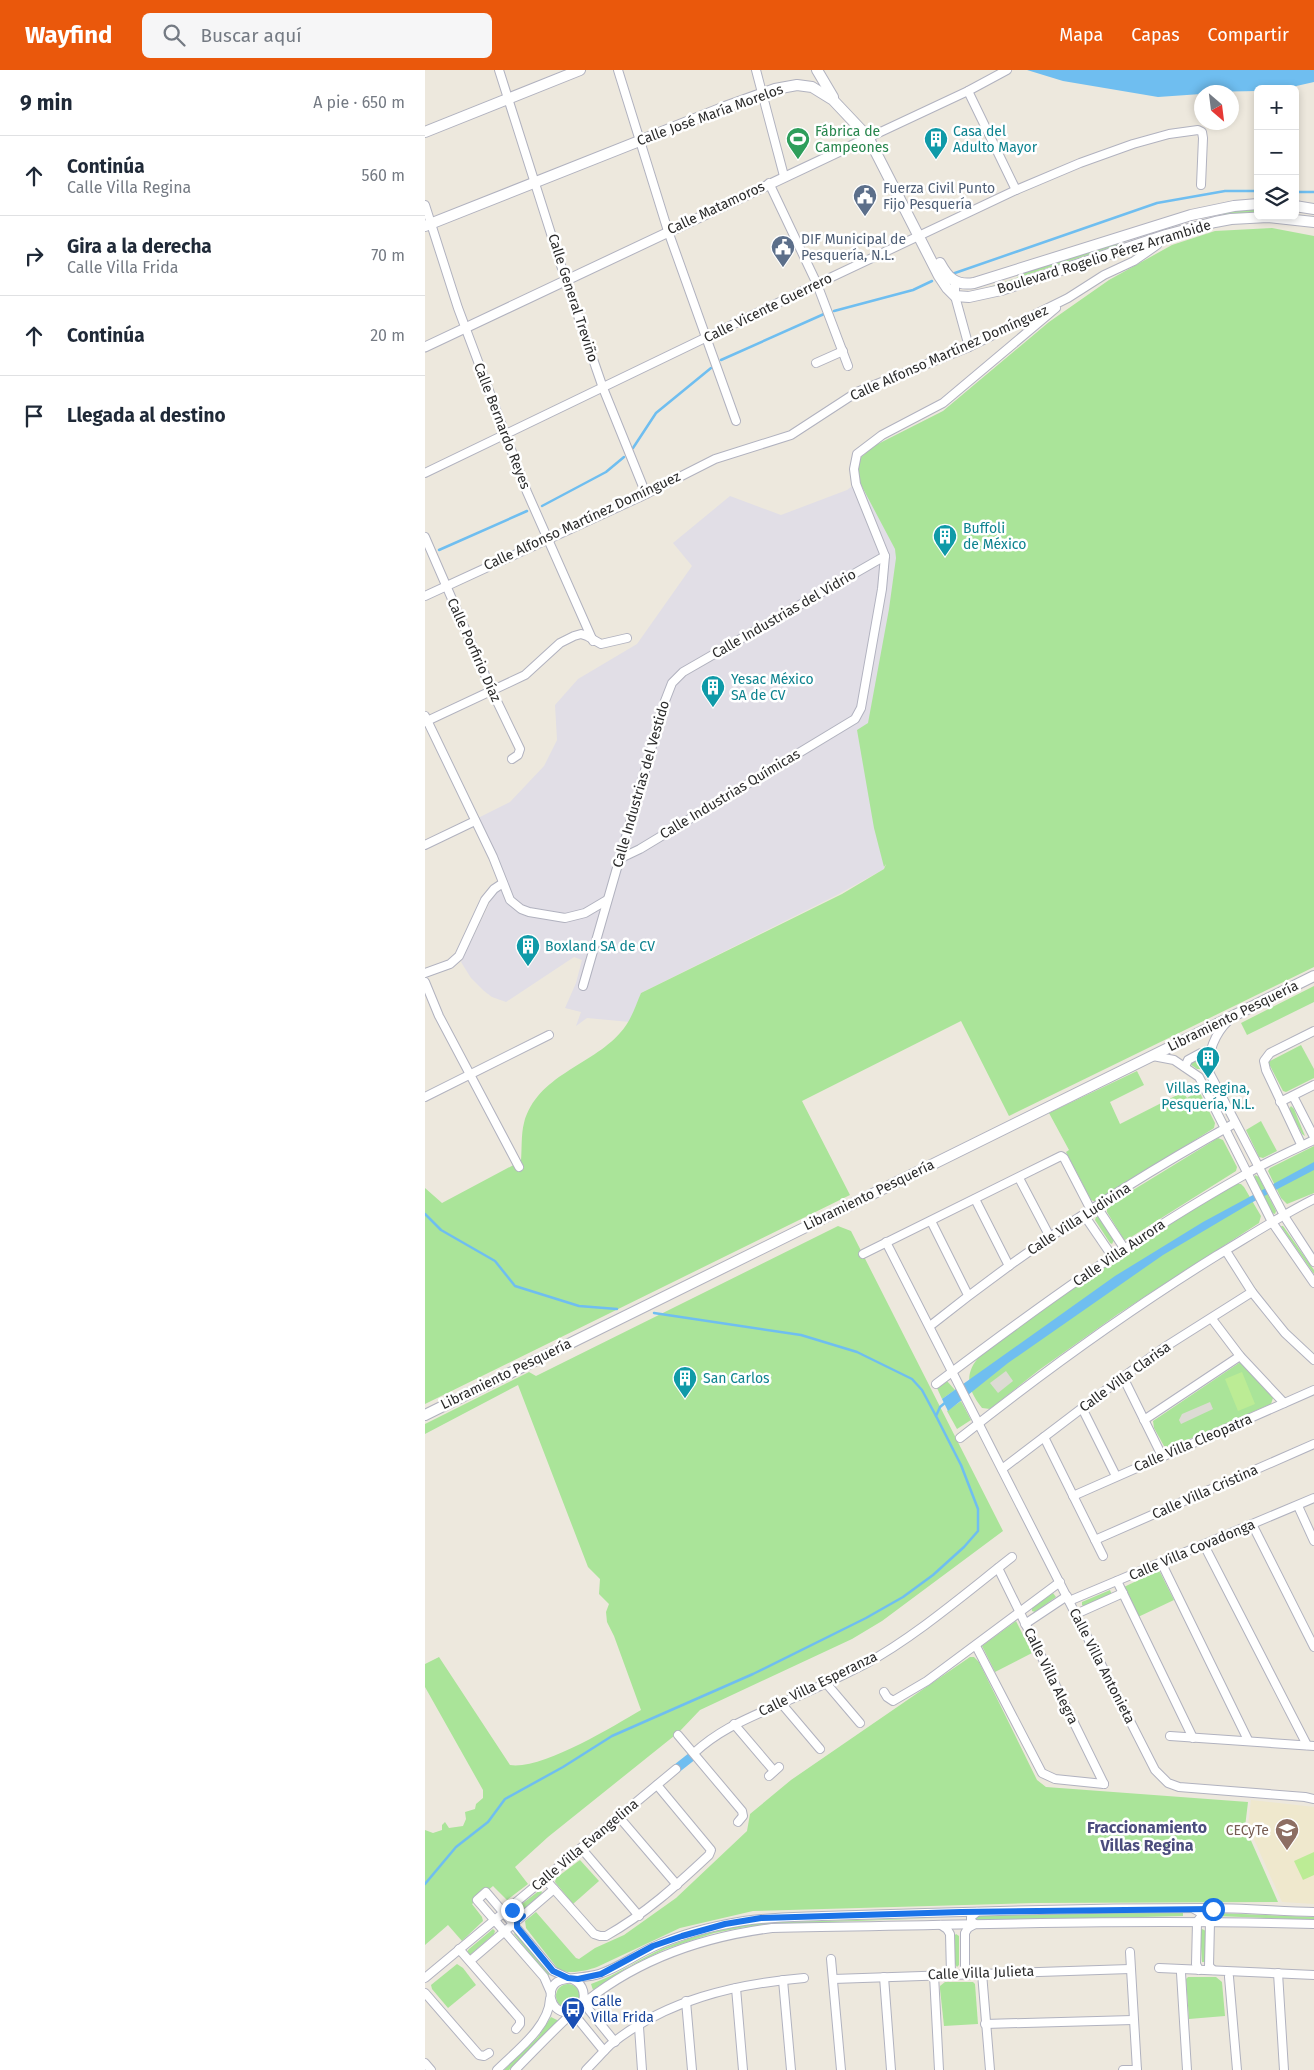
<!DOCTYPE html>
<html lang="es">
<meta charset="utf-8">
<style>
body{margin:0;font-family:"Fira Sans",sans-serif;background:#f6f6f7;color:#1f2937}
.controls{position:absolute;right:15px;top:15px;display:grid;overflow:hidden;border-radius:8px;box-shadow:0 2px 8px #0003}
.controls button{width:45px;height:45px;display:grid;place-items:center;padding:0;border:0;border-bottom:1px solid #e0e1e3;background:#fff;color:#1f2937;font:25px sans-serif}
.compass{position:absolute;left:769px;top:15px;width:45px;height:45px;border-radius:50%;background:#fff;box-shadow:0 2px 8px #0003;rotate:152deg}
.stop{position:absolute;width:15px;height:15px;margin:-11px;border:4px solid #1a73e8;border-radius:50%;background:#fff}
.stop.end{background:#1a73e8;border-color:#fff;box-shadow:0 1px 5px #0008}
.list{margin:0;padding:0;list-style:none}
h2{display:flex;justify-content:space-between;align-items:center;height:65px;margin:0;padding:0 20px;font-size:21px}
h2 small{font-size:16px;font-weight:400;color:#747a83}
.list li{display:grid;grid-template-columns:32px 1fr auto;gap:15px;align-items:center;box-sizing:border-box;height:80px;padding:0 20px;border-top:1px solid #e0e1e3}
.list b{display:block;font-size:19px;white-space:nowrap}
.list p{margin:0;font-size:16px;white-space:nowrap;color:#747a83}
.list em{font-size:16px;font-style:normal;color:#747a83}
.icon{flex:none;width:28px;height:28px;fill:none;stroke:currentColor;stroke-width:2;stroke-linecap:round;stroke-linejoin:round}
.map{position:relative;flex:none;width:889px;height:2000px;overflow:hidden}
header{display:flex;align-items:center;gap:30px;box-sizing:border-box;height:70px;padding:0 25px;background:#ea580c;color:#fff}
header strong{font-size:24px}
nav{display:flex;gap:28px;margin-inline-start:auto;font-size:18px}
.search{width:350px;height:45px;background:#f6f6f7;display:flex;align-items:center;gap:12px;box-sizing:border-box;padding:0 18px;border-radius:8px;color:#747a83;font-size:19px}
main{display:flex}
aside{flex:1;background:#fff}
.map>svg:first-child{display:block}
</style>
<header>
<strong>Wayfind</strong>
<div class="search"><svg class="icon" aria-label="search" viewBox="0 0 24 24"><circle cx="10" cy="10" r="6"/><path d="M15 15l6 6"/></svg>Buscar aquí</div>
<nav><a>Mapa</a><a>Capas</a><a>Compartir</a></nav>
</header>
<main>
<aside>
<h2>9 min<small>A pie · 650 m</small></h2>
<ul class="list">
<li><svg class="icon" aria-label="ahead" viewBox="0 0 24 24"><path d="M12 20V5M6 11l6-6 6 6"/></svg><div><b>Continúa</b><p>Calle Villa Regina</p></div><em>560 m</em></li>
<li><svg class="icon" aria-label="right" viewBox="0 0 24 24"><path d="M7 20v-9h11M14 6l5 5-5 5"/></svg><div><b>Gira a la derecha</b><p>Calle Villa Frida</p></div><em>70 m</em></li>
<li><svg class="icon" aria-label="ahead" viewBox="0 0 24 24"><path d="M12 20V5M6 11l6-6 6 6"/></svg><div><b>Continúa</b></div><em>20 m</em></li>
<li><svg class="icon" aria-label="arrive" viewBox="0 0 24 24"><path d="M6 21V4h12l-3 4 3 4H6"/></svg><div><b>Llegada al destino</b></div></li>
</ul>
</aside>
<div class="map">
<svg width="889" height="2000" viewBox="0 0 889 2000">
<rect width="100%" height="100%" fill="#ede8dd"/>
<path fill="#e1dee6" d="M561,305L459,799L412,825L216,923L205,952L162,948L151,956L156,942L140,938L151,913L157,890L149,887L81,932L67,927L59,921L46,908L36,892L70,822L83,814L51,749L85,732L119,696L132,670L130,635L153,609L212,574L267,496L248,473L305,426L356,445L422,420L434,411L449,376L518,341Z"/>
<path fill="#efe8cd" d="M826,1730L889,1737V1834L857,1832L823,1756Z"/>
<g fill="#aae499">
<path d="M833,138V143L793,147L764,153L797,145L809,139Z"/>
<path d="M847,158L889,166V897L584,1046L536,951L377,1031L425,1125L0,1334V1118L17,1133L96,1091C97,1079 96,1064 99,1053C112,1005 166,996 195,963C206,951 210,937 216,923L417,824L459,799L461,794L459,797L449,758L432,660L443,653L464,539L471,488L470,479L434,411L431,395L434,389L449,376L518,341L624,252L684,210L747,175L790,161Z"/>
<path d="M724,165L558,219L588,210L599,203L684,175L697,174Z"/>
<path d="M889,916V932L822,965L816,953Z"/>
<path d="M876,975L889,999V1008L861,1022L858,1021L843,992Z"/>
<path d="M777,986V999H772L765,994Z"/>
<path d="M712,1001L719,1015L685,1032L695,1054L758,1022L762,1028L774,1021L790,1053L789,1058L672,1132L666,1130L641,1082L644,1080L624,1043Z"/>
<path d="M866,1036L869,1039L880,1066L877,1064L864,1039Z"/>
<path d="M836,1051L852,1081L838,1088L834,1087L821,1060Z"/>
<path d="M793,1068L798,1070L812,1097L811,1101L703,1169L699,1170L682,1142V1136Z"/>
<path d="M889,1076V1123L862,1134L856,1128L843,1101L845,1098Z"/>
<path d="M830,1105L834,1107L851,1141L850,1144L847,1143L829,1109Z"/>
<path d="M811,1114H816L819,1117L836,1146L834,1153L693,1244L614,1300L565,1339L557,1338C543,1320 538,1304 555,1286C638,1224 721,1165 811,1114Z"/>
<path d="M671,1147H674L689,1170L687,1174L685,1173L670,1150Z"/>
<path d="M413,1156L426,1161L578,1461L457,1551L427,1569L275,1640L254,1662L123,1767L90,1797L103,1814L82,1830L68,1816L47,1834L57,1847L58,1851L37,1871L23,1855L0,1875V1760L8,1763L17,1760V1755L20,1752L24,1758L38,1756L41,1749L40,1742L50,1739L51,1734L58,1728V1720L0,1617V1594L14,1587L85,1695C117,1700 187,1657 216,1640L189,1566L182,1552L181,1542L184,1534L174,1524L175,1509L163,1497L93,1315L0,1364V1354L104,1302L111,1306Z"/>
<path d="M858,1156L889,1200V1204L857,1158L856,1156Z"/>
<path d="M814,1293H817L848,1328L846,1334L746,1377L739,1376L729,1358L728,1351Z"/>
<path d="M522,1311L530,1320L517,1329L512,1318Z"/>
<path d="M536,1331L546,1350L532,1359L522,1341Z"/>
<path d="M734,1500L749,1530L713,1547L699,1517Z"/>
<path d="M685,1520L687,1525L659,1537L657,1535V1532Z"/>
<path d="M628,1523L631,1527L610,1542L607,1541V1538Z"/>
<path d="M591,1551L607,1583L570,1602L557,1576Z"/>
<path d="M545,1587H549L554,1592L612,1710L621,1717L823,1732L820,1757L853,1832L610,1833L328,1841L255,1858L172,1897C161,1901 143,1905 133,1899L101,1858L100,1851L111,1842L151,1888L154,1889L170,1878L199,1865L251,1828L322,1761L325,1744L366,1710Z"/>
<path d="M155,1790L174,1811L148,1834L130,1812L131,1808Z"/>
<path d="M115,1820L117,1822L116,1824L97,1841L92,1842L91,1839L93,1837Z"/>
<path d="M758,1842V1846L550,1851L548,1849L550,1845Z"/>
<path d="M792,1843L889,1847V1850L792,1846L790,1844Z"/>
<path d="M513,1848L350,1854L321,1857L289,1863L241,1879L205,1896L168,1920L166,1914C192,1905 214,1889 239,1878C274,1863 312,1855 351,1852Z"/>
<path d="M68,1859L70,1861L69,1864L45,1885L41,1883L44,1879Z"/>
<path d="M777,1859L781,1861V1892H777L775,1860Z"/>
<path d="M91,1862L125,1904L122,1906L89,1864Z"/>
<path d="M531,1864L534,1866V1895L532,1897L530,1894L529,1866Z"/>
<path d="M32,1894L38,1898L51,1915L23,1938L7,1919L6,1915Z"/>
<path d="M763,1907H791L797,1912L800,1946L764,1949L761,1909Z"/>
<path d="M520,1912H548L550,1914L553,1954L519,1956L515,1919V1916Z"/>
<circle cx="143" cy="1926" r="12"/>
<path d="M126,1947L134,1951L84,2000H79L113,1967Z"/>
</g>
<g fill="#bcec95">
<path d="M817,1302L830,1334L813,1341L800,1309Z"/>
<path d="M889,1782V1805L878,1810L869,1791Z"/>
</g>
<g fill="#dddbd4">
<path d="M581,1301L588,1311L573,1323L565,1313Z"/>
<path d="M785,1332L788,1339L756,1354L754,1350L757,1344Z"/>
</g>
<g fill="#6fbef0">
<path d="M602,0H889V12L858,19H833V21L776,22V24L733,27L638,11Z"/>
<path d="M889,1092V1100L826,1133L738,1185L583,1293L523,1341L517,1329L690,1206L778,1152Z"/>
</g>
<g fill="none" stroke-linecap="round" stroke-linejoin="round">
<g stroke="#6fbef0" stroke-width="2.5">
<path d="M870,122H889"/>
<path d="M527,204L732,133L800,121H833"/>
<path d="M409,241L488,220L507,211"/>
<path d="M296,290L399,244"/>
<path d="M208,378L231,343L286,298"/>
<path d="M117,436L181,402L199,387"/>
<path d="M14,480L102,441"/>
<path d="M0,1144L16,1160L70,1191L90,1216L154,1236L192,1239"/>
<path d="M229,1243L376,1265L432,1282L487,1309L497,1320L511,1346"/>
<path d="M0,1814L31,1777L63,1752L80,1729L138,1697L187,1666L328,1604L441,1548L478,1527L508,1505L539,1477L553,1461V1439L536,1395L511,1346L515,1337L521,1332"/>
</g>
<path stroke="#6fbef0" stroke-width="9" d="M251,1699L270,1684"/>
<g stroke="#b1b2bf" stroke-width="10">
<g id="minor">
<path d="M74,0L141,211L178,318L221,424"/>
<path d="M193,0L243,161L311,351"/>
<path d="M331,0L359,106"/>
<path d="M543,21L591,120"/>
<path d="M447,66L543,21L582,0"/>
<path d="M344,113L392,214L423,296"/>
<path d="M0,135L33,238L102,422L168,571"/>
<path d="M530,212V226L544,277"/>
<path d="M391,293L418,281"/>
<path d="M0,403L392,214L591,120L655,93L708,74L744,64L773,60L777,62L778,68L776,115"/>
<path d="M0,467L67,621L95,679L93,685L87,689"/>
<path d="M0,526L215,427L290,389L366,365L432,322L544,277L643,228L679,205L709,191L732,175L741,165"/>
<path d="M0,646L68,787L85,830L96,839L104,842L140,848L160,843L182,830"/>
<path d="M0,652L100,605L135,573L149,566L156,564L162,566L176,574L202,568"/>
<path d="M0,775L50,751"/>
<path d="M194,789L215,779L430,649L436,638L457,519L460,486L431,414L429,399L432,384L457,365L518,333L631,238"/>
<path d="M0,903L25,894L34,886L60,830L69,819L78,813"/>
<path d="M0,912L14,946L94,1097"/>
<path d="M158,916L240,631L247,613L258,602L460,486"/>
<path d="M804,950C790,963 782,983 784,1002L861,1149L889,1192"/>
<path d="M728,986L749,990L774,1007L847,1152L889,1213"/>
<path d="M760,997L763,990L776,983L784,985"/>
<path d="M868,1026L889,1067"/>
<path d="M0,1027L124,965"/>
<path d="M855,1032L889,1015"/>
<path d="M875,1072L841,1000L839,991L845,983L889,961"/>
<path d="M594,1108L625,1167"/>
<path d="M550,1129L584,1196"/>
<path d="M672,1137L699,1178"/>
<path d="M659,1145L687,1186"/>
<path d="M506,1151L543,1225"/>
<path d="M461,1172L730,1700L743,1713L754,1717L880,1727L889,1729"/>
<path d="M801,1181L827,1222L860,1263L889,1290"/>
<path d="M438,1184L636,1086L639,1088L666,1140"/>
<path d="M787,1249L815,1286L859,1333"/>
<path d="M505,1256C600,1180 703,1112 810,1053"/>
<path d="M698,1307L737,1386"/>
<path d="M511,1314C610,1239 712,1165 821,1104C843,1091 866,1081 889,1070"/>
<path d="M657,1338L691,1406"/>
<path d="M719,1350L815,1286"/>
<path d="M619,1367L678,1486"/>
<path d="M535,1368C618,1302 701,1242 791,1186C823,1167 855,1146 889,1129"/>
<path d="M577,1399L698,1307L740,1277L827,1222"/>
<path d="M648,1426L889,1320"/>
<path d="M873,1436L889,1471"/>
<path d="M827,1454L889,1577"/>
<path d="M670,1470L889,1374"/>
<path d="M779,1475L882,1675"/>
<path d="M736,1492L823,1670"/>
<path d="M573,1498L679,1714"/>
<path d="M692,1511L768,1668"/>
<path d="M644,1531L889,1428"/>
<path d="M651,1544L698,1523"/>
<path d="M600,1554L642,1526"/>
<path d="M551,1576L617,1703L630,1709L679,1714"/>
<path d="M401,1613L435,1653"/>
<path d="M459,1622L462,1627L468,1631L502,1611L635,1512"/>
<path d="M356,1633L395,1679"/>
<path d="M309,1654L349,1701"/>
<path d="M253,1665L317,1741L318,1746L313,1752"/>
<path d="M745,1666L889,1676"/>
<path d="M269,1683C296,1658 324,1648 357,1633C385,1621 413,1608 440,1594C490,1567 542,1522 587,1487"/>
<path d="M344,1706L354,1697"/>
<path d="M194,1747L252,1815"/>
<path d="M156,1778L214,1846"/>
<path d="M120,1809L169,1864L175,1866H181C220,1844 252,1815 284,1785L286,1780L232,1715"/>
<path d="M769,1839L778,1844L785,1852L784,1896L788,1900"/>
<path d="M516,1855L522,1859L525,1864L526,1904"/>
<path d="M34,1879L95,1949V1954L91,1959"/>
<path d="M705,1882L712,2000"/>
<path d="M406,1889L416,2000"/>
<path d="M45,1891L129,1819"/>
<path d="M734,1898L889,1905"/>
<path d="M774,1900L771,1894L772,1852L775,1848"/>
<path d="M540,1903V1863L543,1858L550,1854L546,1851V1847L552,1842"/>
<path d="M557,1903L565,2000"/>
<path d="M756,1903L762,2000"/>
<path d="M853,1903L859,2000"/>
<path d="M509,1905L514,2000"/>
<path d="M459,1907L466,2000"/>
<path d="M804,1907L812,2000"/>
<path d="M0,1908L251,1699"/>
<path d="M147,1909C166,1916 161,1945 139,1942C125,1939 121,1920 132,1912C140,1907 163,1908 174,1904C193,1898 210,1885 228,1877C256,1864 288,1856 319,1851C345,1847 371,1847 397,1846C431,1845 466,1844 500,1843C594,1840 688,1838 781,1838C817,1838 853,1841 889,1842"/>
<path d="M408,1909L705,1899"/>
<path d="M358,1910L366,2000"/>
<path d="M311,1918L318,2000"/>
<path d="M0,1923L54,1985L59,1986L64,1983"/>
<path d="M126,1923L119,1907L52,1830L61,1822L128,1901L143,1908"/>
<path d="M160,1929L164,1940L190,1972"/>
<path d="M261,1931L267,2000"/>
<path d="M144,1943L152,1948L179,1981"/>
<path d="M560,1954L708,1950"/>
<path d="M214,1957L217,2000"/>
<path d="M0,1993L6,2000"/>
<path d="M72,2000C91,1981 124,1957 125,1929"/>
<path d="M90,2000C111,1979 131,1957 153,1938C208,1891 276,1867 347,1858C528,1855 708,1849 889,1854"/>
<path d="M161,2000C169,1992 177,1983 185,1975C240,1930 310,1914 379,1908"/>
<path d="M698,2000H712"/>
</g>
</g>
<g stroke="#b1b2bf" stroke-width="11">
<path id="tertiary" d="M0,277L447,66"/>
</g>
<g stroke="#b1b2bf" stroke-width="12">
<g id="secondary">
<path d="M392,0L408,27"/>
<path d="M0,62L155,0"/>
<path d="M870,136L889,139"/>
<path d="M0,156L300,37L350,19L372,15L387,17L408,30L443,67L514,206L522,218L530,226L544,227L576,220L741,165L790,152L806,149L843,147L889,152"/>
<path d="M515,193C523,208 531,216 549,213L766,145L809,136L833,134"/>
<path d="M0,1345L889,906"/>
</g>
</g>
<use href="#minor" stroke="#fff" stroke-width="8"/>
<use href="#tertiary" stroke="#fff" stroke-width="9"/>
<use href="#secondary" stroke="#fff" stroke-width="10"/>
</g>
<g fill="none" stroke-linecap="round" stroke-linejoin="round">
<path stroke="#1a73e8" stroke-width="6" d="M87,1840L91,1846H98L92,1851V1857L128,1901L143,1908L153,1909L176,1904L228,1876L257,1866L300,1854L336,1848L536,1842L788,1839"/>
</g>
<defs>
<g id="stadium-pin" transform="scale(1.25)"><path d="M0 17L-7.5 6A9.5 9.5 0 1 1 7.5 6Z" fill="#2e9e5b" stroke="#fff"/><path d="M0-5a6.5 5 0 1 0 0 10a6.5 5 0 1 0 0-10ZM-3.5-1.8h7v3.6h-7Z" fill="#fff"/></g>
<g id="building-pin" transform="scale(1.25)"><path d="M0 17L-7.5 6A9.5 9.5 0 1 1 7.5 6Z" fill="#0f9aa8" stroke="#fff"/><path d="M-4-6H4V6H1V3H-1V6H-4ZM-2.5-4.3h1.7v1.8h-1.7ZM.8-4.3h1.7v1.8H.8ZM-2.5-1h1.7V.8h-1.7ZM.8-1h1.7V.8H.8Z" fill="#fff"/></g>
<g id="civic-pin" transform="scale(1.25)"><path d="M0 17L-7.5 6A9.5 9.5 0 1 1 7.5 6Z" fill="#5c6f8a" stroke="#fff"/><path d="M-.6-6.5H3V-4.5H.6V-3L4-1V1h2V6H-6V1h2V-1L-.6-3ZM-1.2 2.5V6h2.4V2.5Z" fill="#fff"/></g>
<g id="school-pin" transform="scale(1.25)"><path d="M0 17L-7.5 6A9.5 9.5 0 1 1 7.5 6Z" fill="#8d6e63" stroke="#fff"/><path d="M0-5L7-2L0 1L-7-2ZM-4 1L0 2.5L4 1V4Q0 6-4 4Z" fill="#fff"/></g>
<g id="bus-pin" transform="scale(1.25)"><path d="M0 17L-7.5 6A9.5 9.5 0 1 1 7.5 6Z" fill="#1a4fb4" stroke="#fff"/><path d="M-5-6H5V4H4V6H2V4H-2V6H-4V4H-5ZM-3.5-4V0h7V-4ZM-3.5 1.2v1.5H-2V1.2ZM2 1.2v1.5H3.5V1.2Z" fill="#fff"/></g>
</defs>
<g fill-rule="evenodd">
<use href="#stadium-pin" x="373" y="69"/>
<use href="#building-pin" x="511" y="69"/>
<use href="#civic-pin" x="440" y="126"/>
<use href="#civic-pin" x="358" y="177"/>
<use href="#building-pin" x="520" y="466"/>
<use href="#building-pin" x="288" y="617"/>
<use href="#building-pin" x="103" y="876"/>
<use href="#building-pin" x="783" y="988"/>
<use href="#building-pin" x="260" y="1308"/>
<use href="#school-pin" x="862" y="1760"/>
<use href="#bus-pin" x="148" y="1939"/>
</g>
<g text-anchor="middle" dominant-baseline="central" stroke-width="5" stroke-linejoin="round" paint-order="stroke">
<g font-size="14" fill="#2b2b2b" stroke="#fff">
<text transform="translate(285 45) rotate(-20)">Calle José María Morelos</text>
<text transform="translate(291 138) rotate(-25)">Calle Matamoros</text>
<text transform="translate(679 187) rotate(-17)">Boulevard Rogelio Pérez Arrambide</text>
<text transform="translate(148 228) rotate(72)">Calle General Treviño</text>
<text transform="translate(343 238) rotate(-26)">Calle Vicente Guerrero</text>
<text transform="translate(524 283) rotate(-24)">Calle Alfonso Martínez Domínguez</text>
<text transform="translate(77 356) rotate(69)">Calle Bernardo Reyes</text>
<text transform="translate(157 451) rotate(-25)">Calle Alfonso Martínez Domínguez</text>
<text transform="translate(359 544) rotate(-30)">Calle Industrias del Vidrio</text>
<text transform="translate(49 580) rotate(66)">Calle Porfirio Díaz</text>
<text transform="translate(216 714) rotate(-74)">Calle Industrias del Vestido</text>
<text transform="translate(305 724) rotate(-31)">Calle Industrias Químicas</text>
<text transform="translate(808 946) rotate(-26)">Libramiento Pesquería</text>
<text transform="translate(444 1125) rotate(-26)">Libramiento Pesquería</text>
<text transform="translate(654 1149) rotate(-33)">Calle Villa Ludivina</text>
<text transform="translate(694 1183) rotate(-34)">Calle Villa Aurora</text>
<text transform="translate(81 1304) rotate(-26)">Libramiento Pesquería</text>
<text transform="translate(700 1307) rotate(-36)">Calle Villa Clarisa</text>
<text transform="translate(768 1373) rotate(-23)">Calle Villa Cleopatra</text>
<text transform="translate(780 1422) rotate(-24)">Calle Villa Cristina</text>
<text transform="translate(767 1480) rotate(-23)">Calle Villa Covadonga</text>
<text transform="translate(677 1596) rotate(63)">Calle Villa Antonieta</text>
<text transform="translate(626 1606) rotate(64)">Calle Villa Alegra</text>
<text transform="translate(393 1614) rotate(-26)">Calle Villa Esperanza</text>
<text transform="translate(160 1775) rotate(-40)">Calle Villa Evangelina</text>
<text transform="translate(556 1903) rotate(-2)">Calle Villa Julieta</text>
</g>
<g font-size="14" fill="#27864d" stroke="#fff" text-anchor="start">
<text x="390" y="61">Fábrica de<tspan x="390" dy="16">Campeones</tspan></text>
</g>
<g font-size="14" fill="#0d838f" stroke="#fff" text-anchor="start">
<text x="528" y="61">Casa del<tspan x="528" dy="16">Adulto Mayor</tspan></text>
<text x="538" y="458">Buffoli<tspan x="538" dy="16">de México</tspan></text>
<text x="306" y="609">Yesac México<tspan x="306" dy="16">SA de CV</tspan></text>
<text x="120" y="876">Boxland SA de CV</text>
<text x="783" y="1018" text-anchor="middle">Villas Regina,<tspan x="783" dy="16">Pesquería, N.L.</tspan></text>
<text x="278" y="1308">San Carlos</text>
</g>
<g font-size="14" fill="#4e5e75" stroke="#fff" text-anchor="start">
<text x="458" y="118">Fuerza Civil Punto<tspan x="458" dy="16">Fijo Pesquería</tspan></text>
<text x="376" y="169">DIF Municipal de<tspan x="376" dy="16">Pesquería, N.L.</tspan></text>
</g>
<g font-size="14" fill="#785e54" stroke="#fff" text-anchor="end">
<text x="844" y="1760">CECyTe</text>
</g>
<g font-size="14" fill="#164399" stroke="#fff" text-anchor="start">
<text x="166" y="1931">Calle<tspan x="166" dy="16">Villa Frida</tspan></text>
</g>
<g font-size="16" font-weight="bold" fill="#4b4d7d" stroke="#fff">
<text x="722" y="1757">Fraccionamiento<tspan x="722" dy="18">Villas Regina</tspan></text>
</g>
</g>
</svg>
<div class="controls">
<button>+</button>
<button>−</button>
<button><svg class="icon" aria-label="layers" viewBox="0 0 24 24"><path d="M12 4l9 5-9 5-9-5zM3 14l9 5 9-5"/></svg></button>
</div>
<svg class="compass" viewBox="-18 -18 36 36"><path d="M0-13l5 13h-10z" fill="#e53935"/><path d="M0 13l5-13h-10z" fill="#747a83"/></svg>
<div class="stop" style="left:788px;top:1839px"></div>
<div class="stop end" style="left:87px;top:1840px"></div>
</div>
</main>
